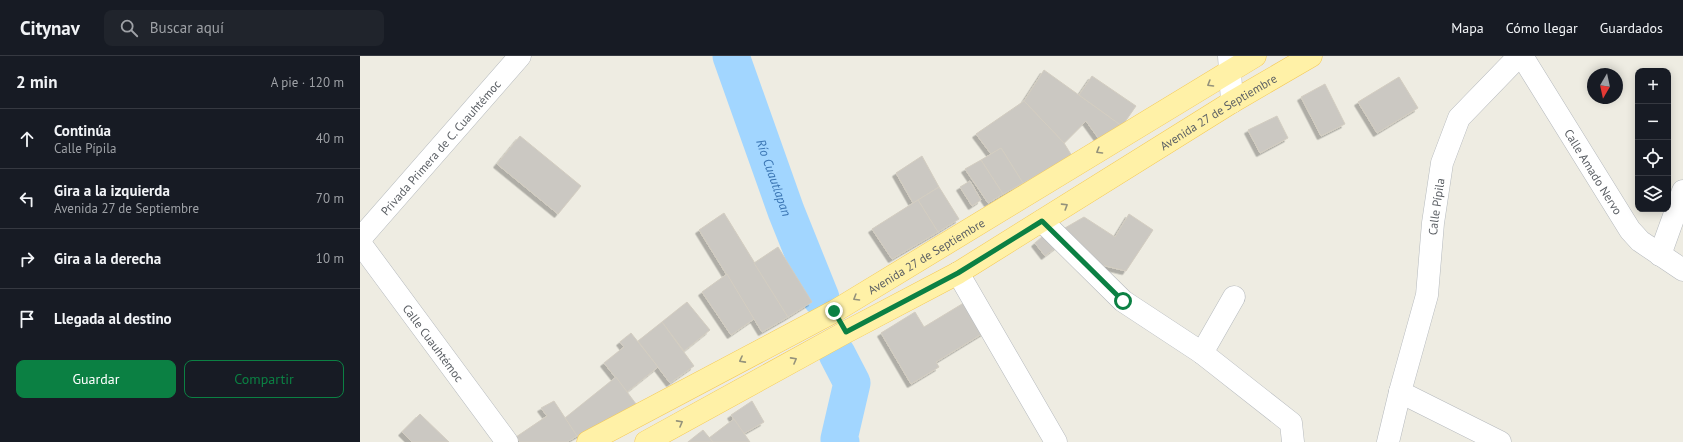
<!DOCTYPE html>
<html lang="es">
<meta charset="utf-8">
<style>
body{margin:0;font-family:"PT Sans",sans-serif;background:#20242c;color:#f1f3f6}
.controls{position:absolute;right:12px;top:12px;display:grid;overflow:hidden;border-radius:8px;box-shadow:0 2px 10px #0003}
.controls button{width:36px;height:36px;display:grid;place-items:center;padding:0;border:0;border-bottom:1px solid #363941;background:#171b24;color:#f1f3f6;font:20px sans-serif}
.compass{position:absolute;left:1227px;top:12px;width:36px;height:36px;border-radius:50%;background:#171b24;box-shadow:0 2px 10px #0003;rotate:189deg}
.stop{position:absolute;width:12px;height:12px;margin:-9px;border:3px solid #0b8043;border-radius:50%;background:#fff}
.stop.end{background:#0b8043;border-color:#fff;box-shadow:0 1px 4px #0008}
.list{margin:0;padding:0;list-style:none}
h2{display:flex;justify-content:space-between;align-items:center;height:52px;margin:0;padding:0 16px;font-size:17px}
h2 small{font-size:13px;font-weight:400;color:#9ea1a6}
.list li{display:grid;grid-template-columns:26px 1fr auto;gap:12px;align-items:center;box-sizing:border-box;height:60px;padding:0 16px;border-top:1px solid #363941}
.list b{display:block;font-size:15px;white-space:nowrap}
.list p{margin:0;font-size:13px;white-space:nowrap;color:#9ea1a6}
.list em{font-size:13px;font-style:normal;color:#9ea1a6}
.actions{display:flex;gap:8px;padding:12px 16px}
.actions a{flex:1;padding:9px 0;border:1px solid #0b8043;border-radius:8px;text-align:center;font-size:14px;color:#0b8043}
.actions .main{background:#0b8043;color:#fff}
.icon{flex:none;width:22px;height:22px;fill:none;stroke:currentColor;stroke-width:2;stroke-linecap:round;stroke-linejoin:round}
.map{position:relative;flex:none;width:1323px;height:386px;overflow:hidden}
header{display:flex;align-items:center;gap:24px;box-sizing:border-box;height:56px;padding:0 20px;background:#171b24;border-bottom:1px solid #363941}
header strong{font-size:19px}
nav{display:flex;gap:22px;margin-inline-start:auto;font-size:14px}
.search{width:280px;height:36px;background:#20242c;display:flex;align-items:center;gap:10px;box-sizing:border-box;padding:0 14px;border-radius:8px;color:#9ea1a6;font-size:15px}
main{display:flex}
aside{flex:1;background:#171b24}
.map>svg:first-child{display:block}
</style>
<header>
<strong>Citynav</strong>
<div class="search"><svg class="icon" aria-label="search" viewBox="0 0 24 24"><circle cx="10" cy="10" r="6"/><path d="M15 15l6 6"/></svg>Buscar aquí</div>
<nav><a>Mapa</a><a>Cómo llegar</a><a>Guardados</a></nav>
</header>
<main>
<aside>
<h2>2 min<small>A pie · 120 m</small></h2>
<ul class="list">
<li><svg class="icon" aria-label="ahead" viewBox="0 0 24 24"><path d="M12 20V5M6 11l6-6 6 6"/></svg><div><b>Continúa</b><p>Calle Pípila</p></div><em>40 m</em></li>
<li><svg class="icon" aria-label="left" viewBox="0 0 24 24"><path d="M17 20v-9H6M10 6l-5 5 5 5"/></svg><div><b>Gira a la izquierda</b><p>Avenida 27 de Septiembre</p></div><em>70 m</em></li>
<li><svg class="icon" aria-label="right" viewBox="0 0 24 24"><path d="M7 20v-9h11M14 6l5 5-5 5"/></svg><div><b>Gira a la derecha</b></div><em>10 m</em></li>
<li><svg class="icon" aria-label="arrive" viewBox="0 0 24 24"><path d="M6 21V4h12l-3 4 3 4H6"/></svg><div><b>Llegada al destino</b></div></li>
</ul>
<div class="actions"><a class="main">Guardar</a><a>Compartir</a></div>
</aside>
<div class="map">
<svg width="1323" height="386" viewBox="0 0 1323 386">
<defs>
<filter id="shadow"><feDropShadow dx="-3.5" dy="3.5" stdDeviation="0" flood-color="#0004"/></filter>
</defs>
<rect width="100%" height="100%" fill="#eeece2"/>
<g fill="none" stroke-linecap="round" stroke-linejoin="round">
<g stroke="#a2d6ff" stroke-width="37">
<path id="s1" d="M371,0L426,155L461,242"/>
<path d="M477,298L492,327L479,383L481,386"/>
</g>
</g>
<g fill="#cbc8c2" stroke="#d3cdc1" filter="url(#shadow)">
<path d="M684,14L762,70L739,83L726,65L704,87L664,45Z"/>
<path d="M732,20L776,50L762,70L719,39Z"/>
<path d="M1039,21L1058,52L1017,77L998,46Z"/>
<path d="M965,28L985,68L961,80L941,41Z"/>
<path d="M664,45L704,87L712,100L663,127L641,92L631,98L616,78Z"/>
<path d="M917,60L928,82L900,97L888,74Z"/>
<path d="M160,80L221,130L198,158L137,108Z"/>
<path d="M641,92L663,127L643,138L621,104Z"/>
<path d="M562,100L579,131L553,147L536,117Z"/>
<path d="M621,104L643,138L628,147L605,113Z"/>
<path d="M610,125L621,144L612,150L600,131Z"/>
<path d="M579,131L599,163L578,176L558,144Z"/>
<path d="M558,144L578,176L532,203L512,173Z"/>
<path d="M364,157L428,261L402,276L339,174Z"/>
<path d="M769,158L793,174L766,215L733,207L698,176L724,161L755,181Z"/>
<path d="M688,176L699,189L685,200L675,187Z"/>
<path d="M418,191L452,246L428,261L394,207Z"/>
<path d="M367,218L394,263L371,279L342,236Z"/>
<path d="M607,245L625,276L576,306L579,311L551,328L521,277L555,256L564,271Z"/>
<path d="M327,246L350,274L324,295L302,266Z"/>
<path d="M302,266L334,310L310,327L278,285Z"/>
<path d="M271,277L298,311L267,336L244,307L264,291L260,286Z"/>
<path d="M256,321L276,348L217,380L205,362Z"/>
<path d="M194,345L217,380L207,386H160L156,381L187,360L181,352Z"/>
<path d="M392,345L404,366L383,378L371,359Z"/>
<path d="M60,358L89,386H52L42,376Z"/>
<path d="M374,363L390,386H353L349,382Z"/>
<path d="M343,374L353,386H328Z"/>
</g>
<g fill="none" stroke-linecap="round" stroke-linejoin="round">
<g stroke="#b5b9bd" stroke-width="23">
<g id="minor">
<path d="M869,0L872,46"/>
<path id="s2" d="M1162,0L1270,174L1280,185L1323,214"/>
<path d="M682,165L763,245L842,297L931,367L933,386"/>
<path id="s3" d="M0,183L160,0"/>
<path id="s4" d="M0,187L147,386"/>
<path d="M1300,199L1323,135"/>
<path d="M598,217L696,386"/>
<path d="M842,297L874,241"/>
<path d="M1040,336L1140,386"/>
<path id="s5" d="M1028,386L1040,336L1067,239L1073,167L1082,107L1099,62L1159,0"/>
</g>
</g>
<g stroke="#f5c954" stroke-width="23">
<g id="major">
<path id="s6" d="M228,386L475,255L895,0"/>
<path id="s7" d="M286,386L486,276L598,217L872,46L951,0"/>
</g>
</g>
<use href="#minor" stroke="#fff" stroke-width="22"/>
<use href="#major" stroke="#fff1a7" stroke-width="22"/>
</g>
<defs><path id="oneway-chevron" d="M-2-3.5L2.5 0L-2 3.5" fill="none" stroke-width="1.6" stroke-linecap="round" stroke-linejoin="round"/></defs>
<g stroke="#94927b">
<use href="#oneway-chevron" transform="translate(850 28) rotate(149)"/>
<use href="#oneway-chevron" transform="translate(739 95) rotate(149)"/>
<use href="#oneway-chevron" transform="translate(705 150) rotate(-32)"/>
<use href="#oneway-chevron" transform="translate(496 242) rotate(149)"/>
<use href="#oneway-chevron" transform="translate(382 304) rotate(152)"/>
<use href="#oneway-chevron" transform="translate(434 304) rotate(-29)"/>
<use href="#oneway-chevron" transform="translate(320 367) rotate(-29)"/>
</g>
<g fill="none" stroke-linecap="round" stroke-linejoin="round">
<path stroke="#0b8043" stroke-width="5" d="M474,255L486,276L598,217L682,165L763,245"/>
</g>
<g text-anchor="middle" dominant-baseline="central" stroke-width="3" stroke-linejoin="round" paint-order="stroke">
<g font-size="12" fill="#5b5f64" stroke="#fff">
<text stroke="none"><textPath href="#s7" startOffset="661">Avenida 27 de Septiembre</textPath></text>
<text stroke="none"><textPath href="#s3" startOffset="122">Privada Primera de C. Cuauhtémoc</textPath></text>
<text stroke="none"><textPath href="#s2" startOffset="136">Calle Amado Nervo</textPath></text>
<text stroke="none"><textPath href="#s5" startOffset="241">Calle Pípila</textPath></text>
<text stroke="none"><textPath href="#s6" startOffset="386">Avenida 27 de Septiembre</textPath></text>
<text stroke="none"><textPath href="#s4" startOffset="124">Calle Cuauhtémoc</textPath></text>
</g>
<g font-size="13" font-style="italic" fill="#3b76b4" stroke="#fff">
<text stroke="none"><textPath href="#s1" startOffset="129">Río Cuautlapan</textPath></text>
</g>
</g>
</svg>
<div class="controls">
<button>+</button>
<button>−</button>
<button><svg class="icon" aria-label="locate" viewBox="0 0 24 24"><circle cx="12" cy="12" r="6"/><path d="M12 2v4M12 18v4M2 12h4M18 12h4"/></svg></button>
<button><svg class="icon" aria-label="layers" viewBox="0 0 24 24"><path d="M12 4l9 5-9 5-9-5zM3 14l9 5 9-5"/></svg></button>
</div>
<svg class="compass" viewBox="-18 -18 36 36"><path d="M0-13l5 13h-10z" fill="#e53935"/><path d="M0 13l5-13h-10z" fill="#9ea1a6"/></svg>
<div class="stop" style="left:763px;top:245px"></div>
<div class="stop end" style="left:474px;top:255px"></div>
</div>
</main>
